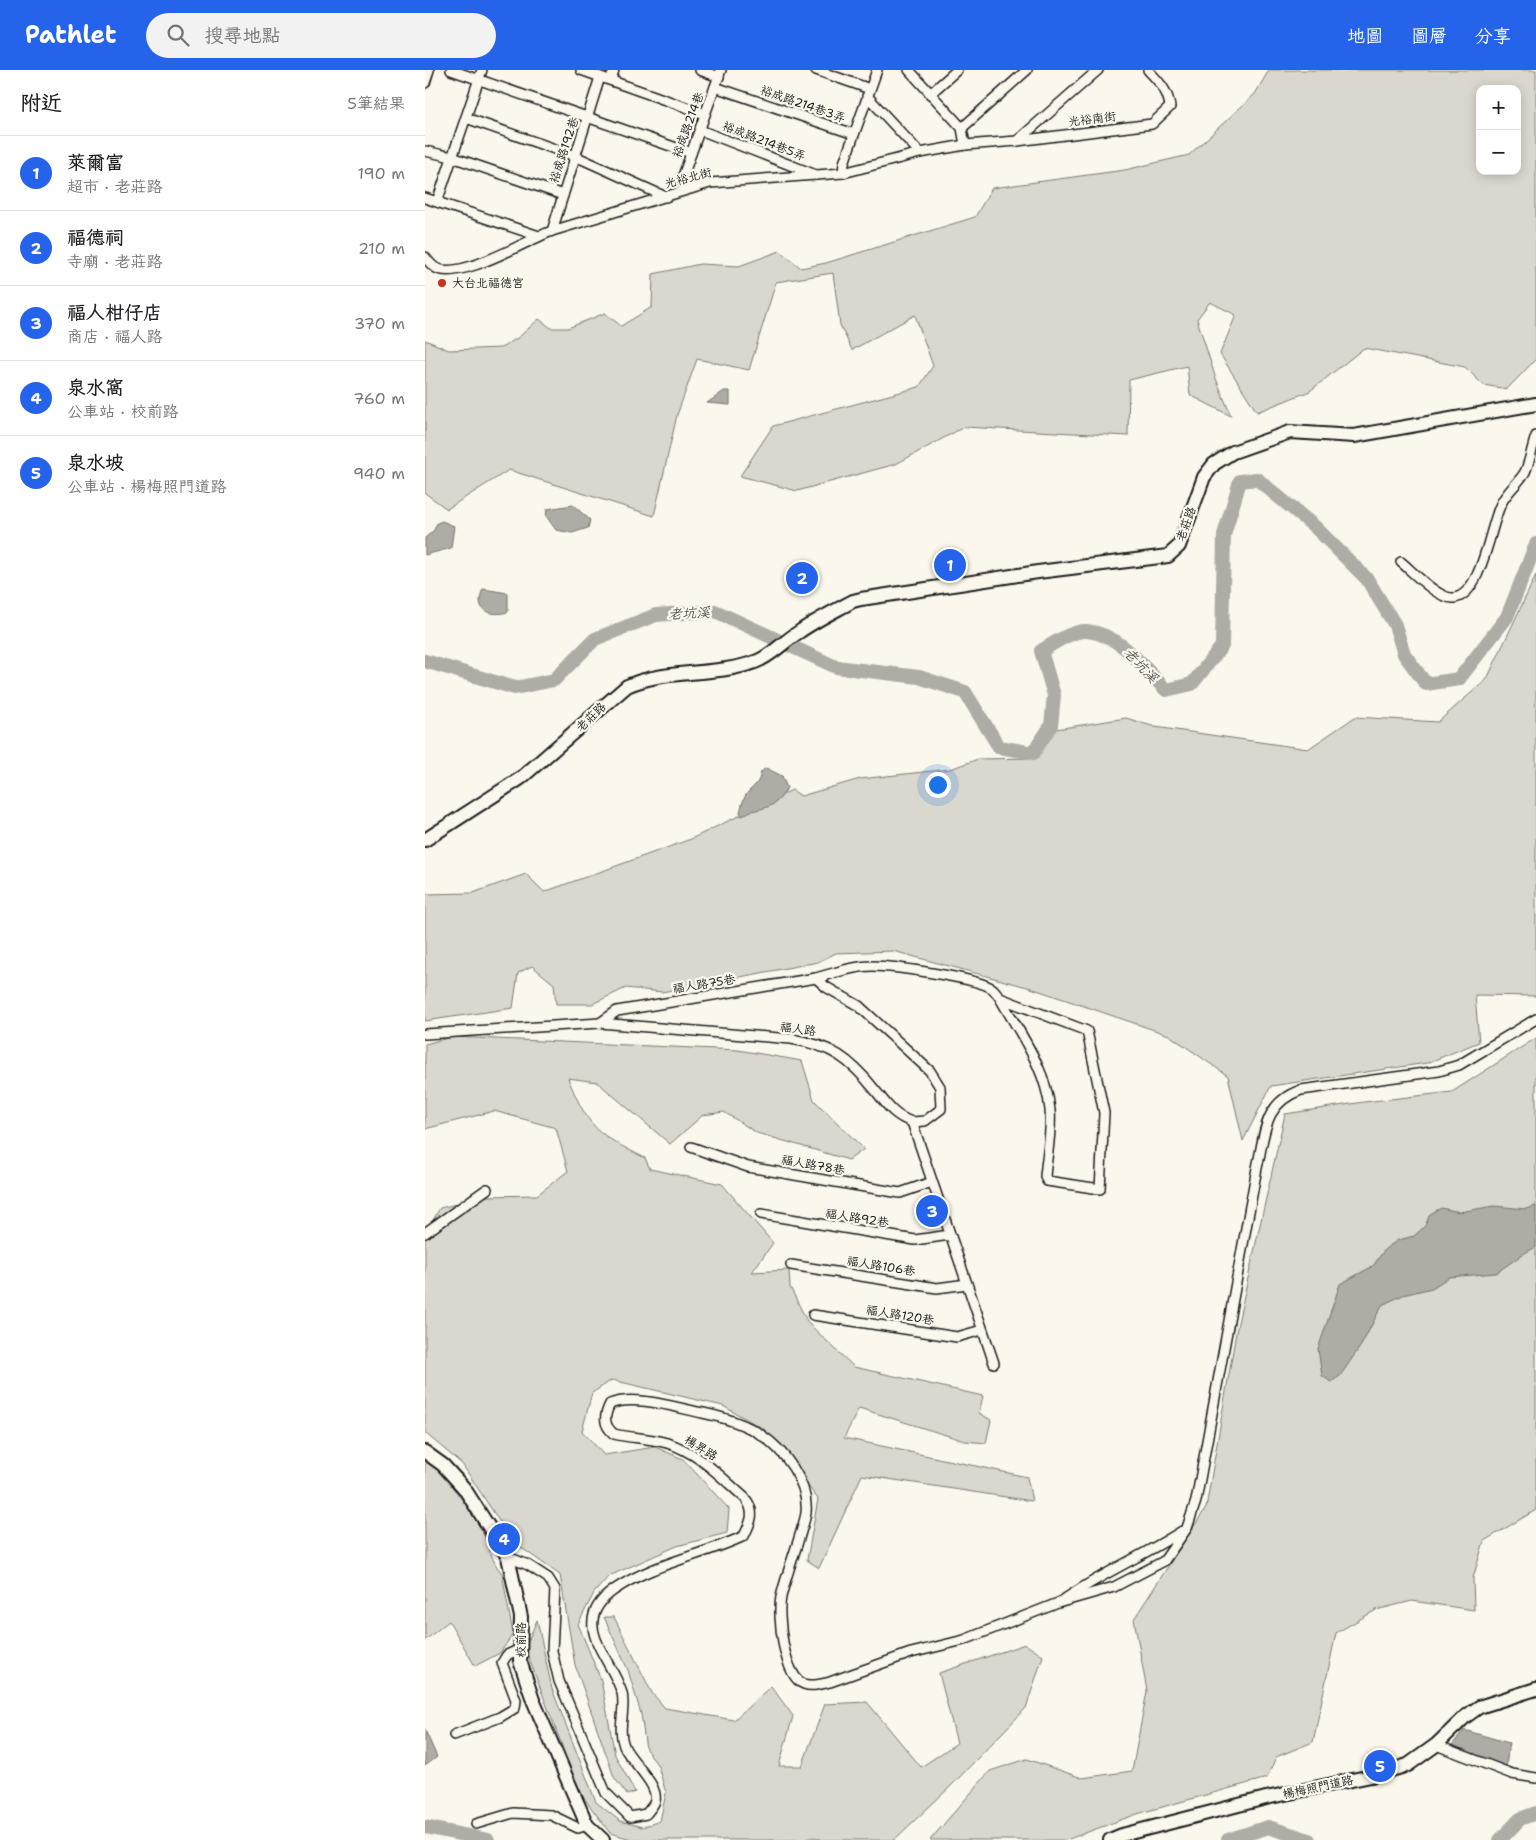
<!DOCTYPE html>
<html lang="zh-TW">
<meta charset="utf-8">
<style>
body{margin:0;font-family:"Shantell Sans","LXGW WenKai TC",sans-serif;background:#f2f2f2;color:#202124}
.controls{position:absolute;right:15px;top:15px;display:grid;overflow:hidden;border-radius:10px;box-shadow:0 2px 12px #0003}
.controls button{width:45px;height:45px;display:grid;place-items:center;padding:0;border:0;border-bottom:1px solid #e0e0e0;background:#fff;color:#202124;font:25px sans-serif}
.you{position:absolute;left:512px;top:714px;width:18px;height:18px;margin:-12px;border:4px solid #fff;border-radius:50%;background:#1a73e8;box-shadow:0 0 0 8px #1a73e833}
.badge{display:grid;place-items:center;width:32px;height:32px;border-radius:50%;background:#2563eb;color:#fff;font-size:16px;font-weight:700}
.pin{position:absolute;translate:-50% -50%;border:2px solid #fff;box-shadow:0 1px 5px #0006}
.list{margin:0;padding:0;list-style:none}
h2{display:flex;justify-content:space-between;align-items:center;height:65px;margin:0;padding:0 20px;font-size:21px}
h2 small{font-size:16px;font-weight:400;color:#757577}
.list li{display:grid;grid-template-columns:32px 1fr auto;gap:15px;align-items:center;box-sizing:border-box;height:75px;padding:0 20px;border-top:1px solid #e0e0e0}
.list b{display:block;font-size:19px;white-space:nowrap}
.list p{margin:0;font-size:16px;white-space:nowrap;color:#757577}
.list em{font-size:16px;font-style:normal;color:#757577}
.icon{flex:none;width:28px;height:28px;fill:none;stroke:currentColor;stroke-width:2;stroke-linecap:round;stroke-linejoin:round}
.map{position:relative;flex:none;width:1111px;height:1770px;overflow:hidden}
header{display:flex;align-items:center;gap:30px;box-sizing:border-box;height:70px;padding:0 25px;background:#2563eb;color:#fff}
header strong{font-size:24px}
nav{display:flex;gap:28px;margin-inline-start:auto;font-size:18px}
.search{width:350px;height:45px;background:#f2f2f2;display:flex;align-items:center;gap:12px;box-sizing:border-box;padding:0 18px;border-radius:28px;color:#757577;font-size:19px}
main{display:flex}
aside{flex:1;background:#fff}
.map>svg:first-child{display:block}
</style>
<header>
<strong>Pathlet</strong>
<div class="search"><svg class="icon" aria-label="search" viewBox="0 0 24 24"><circle cx="10" cy="10" r="6"/><path d="M15 15l6 6"/></svg>搜尋地點</div>
<nav><a>地圖</a><a>圖層</a><a>分享</a></nav>
</header>
<main>
<aside>
<h2>附近<small>5筆結果</small></h2>
<ul class="list">
<li><span class="badge">1</span><div><b>萊爾富</b><p>超市 · 老莊路</p></div><em>190 m</em></li>
<li><span class="badge">2</span><div><b>福德祠</b><p>寺廟 · 老莊路</p></div><em>210 m</em></li>
<li><span class="badge">3</span><div><b>福人柑仔店</b><p>商店 · 福人路</p></div><em>370 m</em></li>
<li><span class="badge">4</span><div><b>泉水窩</b><p>公車站 · 校前路</p></div><em>760 m</em></li>
<li><span class="badge">5</span><div><b>泉水坡</b><p>公車站 · 楊梅照門道路</p></div><em>940 m</em></li>
</ul>
</aside>
<div class="map">
<svg width="1111" height="1770" viewBox="0 0 1111 1770">
<rect width="100%" height="100%" fill="#fbf7ec"/>
<filter id="ink" filterUnits="userSpaceOnUse"><feTurbulence type="fractalNoise" baseFrequency=".02" numOctaves="2"/><feDisplacementMap in="SourceGraphic" scale="10" xChannelSelector="R" yChannelSelector="G"/><feConvolveMatrix kernelMatrix="1 2 1 2 8 2 1 2 1" color-interpolation-filters="sRGB"/></filter>
<g filter="url(#ink)">
<g fill="#dad7ce" stroke="#7b7a75" fill-rule="evenodd">
<path d="M844,0H1111V289L1082,319L1058,315L1040,297L939,278L885,321L832,342L795,284L811,245L785,232L772,249L790,306L806,346L765,325L762,296L704,310L703,366L539,357L471,394L372,421L315,406L348,356L494,317L508,296L490,245L427,280L415,255L408,203L351,212L324,300L272,289L252,345L229,446L84,400L22,439L0,423V270L24,280L76,278L94,267L114,249L126,258H143L180,243L196,256L227,237L228,204L275,194L314,196L355,181L376,198L401,193L550,147L567,118L700,100L764,85L830,24ZM1055,19H1092V101H1055Z"/>
<path d="M1111,505V926L1050,925L1054,972L1002,993L846,1016L818,1071L803,1006L744,965L606,918L468,881L411,883L393,892L237,922L201,918L167,934H131L129,914L107,896L93,903L88,938L0,951V824L48,823L101,804L119,822L266,769L367,720L376,726L435,709L525,699L553,689L610,688L631,659L701,648L730,657L883,679L930,647L1013,652L1062,609Z"/>
<path d="M27,967L313,980L377,991L389,1030L439,1079L424,1090L332,1063L299,1042L278,1045L245,1074L172,1012L143,1008C163,1058 172,1064 220,1088L225,1099L297,1114L348,1173L327,1202L364,1200L365,1217L383,1253L429,1297L558,1326L554,1343L566,1350L561,1373L540,1371L434,1338L419,1368L602,1407L607,1431L437,1405L394,1498L382,1490L393,1429L339,1359L298,1336L187,1310L167,1323L157,1361L179,1385L230,1377L258,1389L304,1439L302,1463L252,1476L184,1506L169,1523L153,1554L176,1610L190,1685L210,1722L202,1725L189,1707L150,1595L135,1505L88,1472L37,1394L0,1363V1164L15,1138L63,1126L112,1125L143,1101L131,1058L69,1041L0,1059V974Z"/>
<path d="M1111,968V1440L1059,1471L1048,1508L1049,1540L987,1531L951,1540L911,1563L888,1672L851,1687L842,1708L712,1744L641,1770H505L565,1701L602,1689L657,1708L707,1701L722,1621L709,1549L781,1438L812,1257L860,1044L939,1032L1027,1022Z"/>
<path d="M0,1388C16,1400 48,1442 57,1461C64,1475 66,1492 77,1503L88,1564L75,1583L50,1596L24,1551L0,1570Z"/>
<path d="M179,1547H189L227,1623L240,1638L309,1650L346,1616L368,1646L354,1696H377L400,1634L442,1632L496,1697L532,1673L514,1603L600,1574L618,1586L601,1638L526,1716L469,1770H398L389,1767L378,1770H210L185,1763L155,1723L100,1578L112,1550L127,1619L171,1732L195,1751L217,1757L235,1751L241,1723L233,1696L221,1679L216,1644L203,1600Z"/>
</g>
<g fill="#afaca5" stroke="#74726e">
<path d="M299,321H305V335L282,333Z"/>
<path d="M148,435L165,450L163,458L147,463L131,460L121,446L122,439Z"/>
<path d="M17,451L29,456L26,478L0,485V468L9,460L12,453Z"/>
<path d="M58,519L83,523V542C65,547 48,541 58,519Z"/>
<path d="M341,698L357,706L362,718C352,736 344,737 327,741C323,741 321,745 317,746L315,742C317,735 318,728 323,722C330,715 334,713 336,702Z"/>
<path d="M1069,1136L1101,1139L1111,1136V1177L1098,1184L1071,1203L1024,1207L1007,1218L978,1225L957,1235L937,1274L915,1306L906,1312L897,1306L893,1279L915,1214L948,1196L960,1179L973,1170L989,1166L1000,1156L1005,1144L1016,1138L1035,1142Z"/>
<path d="M0,1660L12,1687L0,1696Z"/>
<path d="M1039,1660L1084,1673L1081,1697L1027,1675Z"/>
</g>
<g fill="none" stroke-linecap="round" stroke-linejoin="round">
<g stroke="#afaca5" stroke-width="14">
<path d="M0,591L90,618L129,610L170,569L231,545L290,541L411,597L494,607L540,622L574,677L608,683L626,656L629,625L616,581C628,574 647,560 662,561C697,565 718,597 741,620L767,614L797,576L799,465L815,411L832,409L890,457L942,509L970,555L979,584L1001,614L1034,609L1082,547L1111,474"/>
<path d="M0,1757L63,1770"/>
<path d="M803,1770L843,1757L884,1770"/>
<path d="M1075,1770L1095,1749L1111,1743"/>
</g>
<g stroke="#1c1c1c" stroke-width="12">
<g id="street">
<path d="M26,0L266,83"/>
<path d="M156,0L280,44"/>
<path d="M275,0L294,7"/>
<path d="M391,0L445,19"/>
<path d="M484,0L537,58L540,75"/>
<path d="M186,10L189,0"/>
<path d="M0,13L4,0"/>
<path d="M290,17L429,64"/>
<path d="M505,24L532,0"/>
<path d="M442,26L495,83"/>
<path d="M41,48L150,86L241,127"/>
<path d="M537,58L602,0"/>
<path d="M275,60L391,105"/>
<path d="M592,71L673,0"/>
<path d="M0,81L27,87L138,125"/>
<path d="M418,103L419,93L452,0"/>
<path d="M261,119L258,106L296,0"/>
<path d="M0,128L114,166"/>
<path d="M12,132L57,0"/>
<path d="M127,161L175,7"/>
<path d="M0,187C3,191 7,196 11,198C35,211 102,170 127,161L285,113L418,103L495,83L540,75L592,71L727,54L745,37C743,20 734,12 723,0"/>
<path d="M976,492C987,501 1014,530 1029,528C1056,525 1065,458 1075,436C1080,423 1093,414 1100,402C1105,391 1107,377 1111,366"/>
<path d="M391,908L401,917L434,936L505,1001L515,1017L516,1039L500,1051L487,1052"/>
<path d="M175,953L192,941L391,908C409,903 428,896 447,896C467,896 554,908 568,919C571,922 573,925 575,928C595,964 621,998 625,1040C627,1061 622,1085 620,1106L622,1111L675,1119L679,1043L662,961L575,928"/>
<path d="M0,964L175,953L366,969C406,975 425,989 450,1020C462,1035 469,1046 487,1052L569,1293"/>
<path d="M266,1077L323,1097L475,1123L507,1112"/>
<path d="M336,1144L490,1170L525,1165"/>
<path d="M0,1163L62,1119"/>
<path d="M366,1195L512,1218L542,1214"/>
<path d="M388,1245L532,1267L557,1260"/>
<path d="M83,1487L103,1495L123,1508L130,1519L127,1581L134,1611L181,1723L205,1747L221,1744C224,1740 229,1735 230,1731C234,1714 205,1691 199,1676C192,1658 201,1640 197,1623C186,1586 142,1553 189,1520C228,1493 277,1486 319,1466C326,1452 331,1442 320,1428C296,1407 273,1382 242,1373C224,1368 206,1368 189,1364C178,1355 179,1346 185,1334C210,1324 252,1338 278,1343C297,1347 318,1353 335,1364C359,1380 384,1412 381,1443C380,1450 377,1458 375,1465C369,1485 361,1506 356,1527C352,1546 359,1607 379,1614C387,1617 397,1614 405,1612L486,1583L539,1570L633,1533L689,1517L739,1491L762,1458L771,1431L832,1098C840,1064 838,1033 876,1020L1014,1001L1034,995L1111,949"/>
<path d="M637,1531C675,1504 718,1486 757,1461"/>
<path d="M29,1665L75,1647L90,1638L91,1630L77,1593L82,1585L95,1579"/>
<path d="M1011,1675L1087,1704L1111,1708"/>
<path d="M51,1754L88,1743L126,1745L153,1758L162,1755"/>
</g>
</g>
<g stroke="#1c1c1c" stroke-width="16">
<g id="secondary">
<path d="M0,770L96,708L202,616C244,598 288,607 330,592C347,586 359,571 374,562C391,550 410,541 428,531L436,529L613,502L743,486L754,476L779,407L789,394L808,382L865,362L929,366L1111,334"/>
<path d="M0,1382L18,1395L39,1418L83,1487L96,1547L95,1591L108,1630L162,1755L178,1770"/>
<path d="M685,1770L697,1765L841,1728L946,1706L983,1695L1011,1675L1040,1647L1054,1637L1111,1619"/>
</g>
</g>
<use href="#street" stroke="#fbf7ec" stroke-width="9"/>
<use href="#secondary" stroke="#fbf7ec" stroke-width="12"/>
</g>
</g>
<circle fill="#c8321e" stroke="#fbf7ec" stroke-width="2" cx="17" cy="213" r="5"/>
<g text-anchor="middle" dominant-baseline="central" stroke-width="4.5" stroke-linejoin="round" paint-order="stroke">
<g font-size="12" fill="#1c1c1c" stroke="#fbf7ec">
<text transform="translate(378 34) rotate(19)">裕成路214巷3弄</text>
<text transform="translate(667 49) rotate(-7)">光裕南街</text>
<text transform="translate(263 55) rotate(-70)">裕成路214巷</text>
<text transform="translate(339 71) rotate(21)">裕成路214巷5弄</text>
<text transform="translate(139 80) rotate(-72)">裕成路192巷</text>
<text transform="translate(263 108) rotate(-15)">光裕北街</text>
<text transform="translate(761 454) rotate(-70)">老莊路</text>
<text transform="translate(166 647) rotate(-44)">老莊路</text>
<text transform="translate(279 914) rotate(-9)">福人路75巷</text>
<text transform="translate(373 959) rotate(8)">福人路</text>
<text transform="translate(388 1095) rotate(10)">福人路78巷</text>
<text transform="translate(432 1148) rotate(9)">福人路92巷</text>
<text transform="translate(456 1196) rotate(9)">福人路106巷</text>
<text transform="translate(475 1245) rotate(9)">福人路120巷</text>
<text transform="translate(276 1378) rotate(32)">楊昇路</text>
<text transform="translate(96 1570) rotate(-90)">校前路</text>
<text transform="translate(893 1717) rotate(-12)">楊梅照門道路</text>
</g>
<g font-size="12" fill="#1c1c1c" stroke="#fbf7ec" text-anchor="start">
<text x="27" y="213">大台北福德宮</text>
</g>
<g font-size="14" font-style="italic" fill="#575653" stroke="#fbf7ec">
<text transform="translate(264 543) rotate(-3)">老坑溪</text>
<text transform="translate(716 595) rotate(46)">老坑溪</text>
</g>
</g>
</svg>
<div class="controls">
<button>+</button>
<button>−</button>
</div>
<div class="you"></div>
<div class="pin badge" style="left:525px;top:495px">1</div>
<div class="pin badge" style="left:377px;top:508px">2</div>
<div class="pin badge" style="left:507px;top:1141px">3</div>
<div class="pin badge" style="left:79px;top:1469px">4</div>
<div class="pin badge" style="left:955px;top:1696px">5</div>
</div>
</main>
